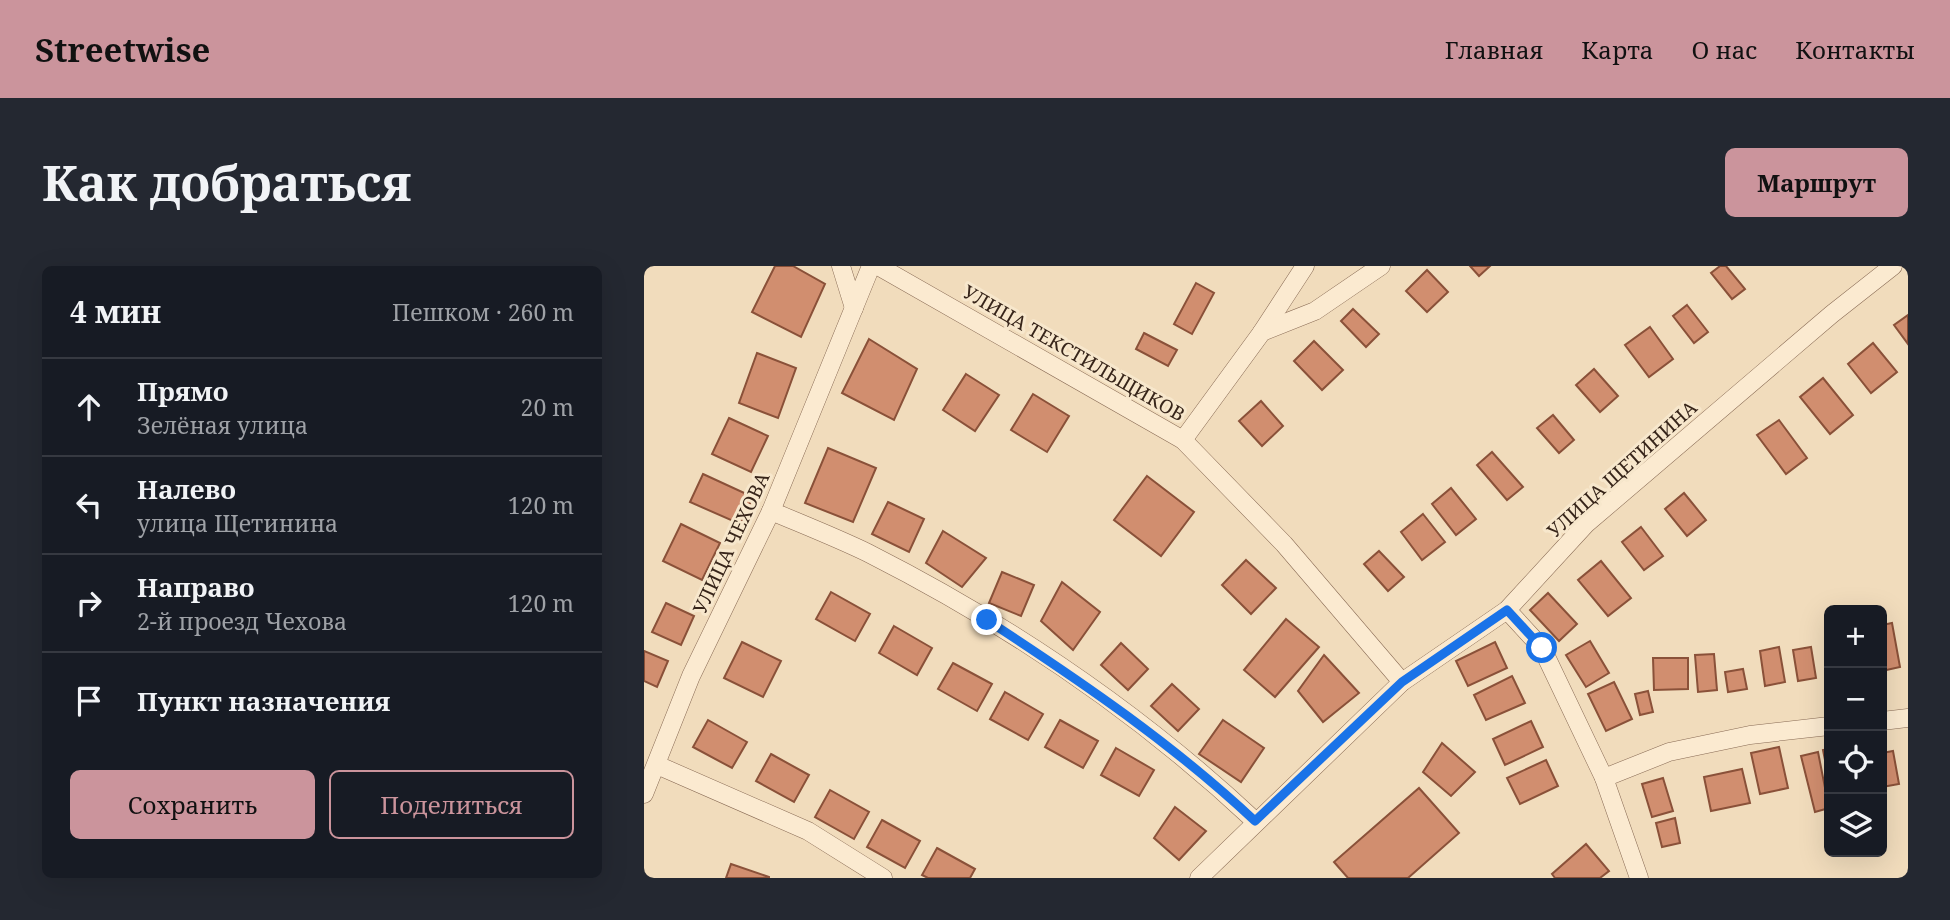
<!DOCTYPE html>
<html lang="ru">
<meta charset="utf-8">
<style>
body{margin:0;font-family:"Noto Serif",serif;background:#242831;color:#f1f3f6}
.controls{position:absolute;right:21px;bottom:21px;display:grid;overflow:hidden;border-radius:10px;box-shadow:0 7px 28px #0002}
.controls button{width:63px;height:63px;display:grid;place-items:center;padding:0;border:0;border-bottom:2px solid #363941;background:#171b24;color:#f1f3f6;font:35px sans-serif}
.stop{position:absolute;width:21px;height:21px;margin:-16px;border:5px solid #1a73e8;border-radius:50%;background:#fff}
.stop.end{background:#1a73e8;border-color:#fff;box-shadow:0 2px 7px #0008}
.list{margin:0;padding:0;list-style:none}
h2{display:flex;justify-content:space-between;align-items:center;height:91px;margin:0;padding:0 28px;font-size:30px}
h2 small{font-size:23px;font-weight:400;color:#9ea1a6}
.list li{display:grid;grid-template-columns:46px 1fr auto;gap:21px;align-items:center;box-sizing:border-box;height:98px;padding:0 28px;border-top:2px solid #363941}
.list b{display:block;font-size:26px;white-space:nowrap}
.list p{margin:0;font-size:23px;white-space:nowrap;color:#9ea1a6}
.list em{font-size:23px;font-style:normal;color:#9ea1a6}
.actions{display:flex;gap:14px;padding:21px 28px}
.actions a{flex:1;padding:16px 0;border:2px solid #cb949c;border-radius:10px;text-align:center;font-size:24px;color:#cb949c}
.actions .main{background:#cb949c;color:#111}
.icon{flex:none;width:38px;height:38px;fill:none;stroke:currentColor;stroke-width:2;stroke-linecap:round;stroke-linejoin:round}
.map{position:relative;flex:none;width:1264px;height:612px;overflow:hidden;border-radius:10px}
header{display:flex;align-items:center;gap:42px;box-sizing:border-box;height:98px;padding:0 35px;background:#cb949c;color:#111}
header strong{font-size:33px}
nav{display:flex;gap:38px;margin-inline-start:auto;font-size:24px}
.intro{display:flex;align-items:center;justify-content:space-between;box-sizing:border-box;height:168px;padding:0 42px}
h1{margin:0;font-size:49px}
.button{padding:18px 32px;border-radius:10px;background:#cb949c;color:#111;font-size:24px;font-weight:700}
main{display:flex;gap:42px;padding:0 42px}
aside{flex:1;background:#171b24;border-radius:10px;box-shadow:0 7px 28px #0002}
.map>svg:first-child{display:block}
</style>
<header>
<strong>Streetwise</strong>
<nav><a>Главная</a><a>Карта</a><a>О нас</a><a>Контакты</a></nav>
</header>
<div class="intro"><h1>Как добраться</h1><a class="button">Маршрут</a></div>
<main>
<aside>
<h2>4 мин<small>Пешком · 260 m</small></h2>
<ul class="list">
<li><svg class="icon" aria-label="ahead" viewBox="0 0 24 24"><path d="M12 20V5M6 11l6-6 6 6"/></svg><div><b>Прямо</b><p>Зелёная улица</p></div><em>20 m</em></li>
<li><svg class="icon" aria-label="left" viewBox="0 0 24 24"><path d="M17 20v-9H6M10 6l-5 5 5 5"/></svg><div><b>Налево</b><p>улица Щетинина</p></div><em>120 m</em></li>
<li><svg class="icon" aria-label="right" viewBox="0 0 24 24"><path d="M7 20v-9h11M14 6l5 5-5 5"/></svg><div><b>Направо</b><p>2-й проезд Чехова</p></div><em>120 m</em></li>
<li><svg class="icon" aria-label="arrive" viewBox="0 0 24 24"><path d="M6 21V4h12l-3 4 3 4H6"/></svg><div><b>Пункт назначения</b></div></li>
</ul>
<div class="actions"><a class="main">Сохранить</a><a>Поделиться</a></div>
</aside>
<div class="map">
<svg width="1264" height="612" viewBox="0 0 1264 612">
<rect width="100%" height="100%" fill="#f1dcbc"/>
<g fill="#d18e6f" stroke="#8a5139" stroke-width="2">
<path d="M131,0H149L181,18L157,71L108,46Z"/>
<path d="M826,0H846L835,10Z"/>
<path d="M1076,0H1082L1101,23L1088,33L1067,7Z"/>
<path d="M783,4L804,26L783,46L762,25Z"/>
<path d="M552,17L570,27L548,68L530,58Z"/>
<path d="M1043,39L1064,66L1050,77L1029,50Z"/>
<path d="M709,43L735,68L722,81L697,55Z"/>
<path d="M1264,49V78L1250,59Z"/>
<path d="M1006,61L1029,93L1005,111L981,79Z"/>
<path d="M500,67L533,84L524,100L492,83Z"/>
<path d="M225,73L273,103L250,154L198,127Z"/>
<path d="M670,75L699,104L678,124L650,95Z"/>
<path d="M1229,77L1253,106L1227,127L1204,98Z"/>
<path d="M113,87L152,102L134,152L95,137Z"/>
<path d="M950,103L974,130L956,146L932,119Z"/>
<path d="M322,108L355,129L331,165L299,144Z"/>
<path d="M1179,112L1209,149L1186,168L1156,131Z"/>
<path d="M389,128L425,150L403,186L367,164Z"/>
<path d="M617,135L639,160L618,180L595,155Z"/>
<path d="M909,149L930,174L915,187L893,162Z"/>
<path d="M85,152L124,170L107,206L68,188Z"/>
<path d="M1135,154L1163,192L1142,208L1113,169Z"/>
<path d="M184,182L232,202L209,256L161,237Z"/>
<path d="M848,186L879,221L863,234L833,199Z"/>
<path d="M59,208L109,231L96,258L46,236Z"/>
<path d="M503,210L550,246L517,290L470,254Z"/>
<path d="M807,222L832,253L812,269L788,238Z"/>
<path d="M1040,227L1062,254L1043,270L1021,243Z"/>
<path d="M244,236L280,253L265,286L228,268Z"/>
<path d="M779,248L801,276L778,294L757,266Z"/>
<path d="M37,258L76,277L58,314L19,295Z"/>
<path d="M997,261L1019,290L1000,304L978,276Z"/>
<path d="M299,265L342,292L318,321L282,297Z"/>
<path d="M735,285L760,311L744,325L720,298Z"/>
<path d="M602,294L632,322L607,348L578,319Z"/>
<path d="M957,295L987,332L964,350L934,314Z"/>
<path d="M358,306L390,319L377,350L345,337Z"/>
<path d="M418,316L456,346L429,384L397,355Z"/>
<path d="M187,326L226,348L211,375L172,353Z"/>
<path d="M904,327L933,358L915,375L886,344Z"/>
<path d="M22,337L50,350L37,379L8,366Z"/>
<path d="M642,353L675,381L631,431L600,404Z"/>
<path d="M1248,357L1256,401L1238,405V359Z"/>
<path d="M250,360L288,382L273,409L235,387Z"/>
<path d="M946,375L965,407L942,421L922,389Z"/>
<path d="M98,376L137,395L119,431L80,412Z"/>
<path d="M851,376L863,402L824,420L812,395Z"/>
<path d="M477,377L504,403L484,424L457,399Z"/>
<path d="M1135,381L1141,416L1121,420L1116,385Z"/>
<path d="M1167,381L1172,412L1154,415L1149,384Z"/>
<path d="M0,385L24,395L13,421L0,415Z"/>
<path d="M1070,388L1073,424L1054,426L1051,389Z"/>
<path d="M680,389L715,427L679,456L654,425Z"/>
<path d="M1009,392H1044V423L1010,424Z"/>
<path d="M309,397L348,418L333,445L294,423Z"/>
<path d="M1099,403L1103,423L1084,426L1081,406Z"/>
<path d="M868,410L881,437L842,454L830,429Z"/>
<path d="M970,416L988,453L962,465L944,428Z"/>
<path d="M528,418L555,443L534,465L507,440Z"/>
<path d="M1004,425L1009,446L996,449L991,428Z"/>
<path d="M361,426L399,448L384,474L346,453Z"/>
<path d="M64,454L103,476L88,502L49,481Z"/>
<path d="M416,454L454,475L439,502L401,481Z"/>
<path d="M579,454L620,482L597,516L555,488Z"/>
<path d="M887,455L899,481L861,499L849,473Z"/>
<path d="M798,477L831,506L807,530L779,506Z"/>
<path d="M1135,481L1144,522L1116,528L1107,487Z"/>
<path d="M472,482L510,504L495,530L457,509Z"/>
<path d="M1185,483V514L1179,484Z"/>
<path d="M1249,485L1255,518L1238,521V487Z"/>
<path d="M1174,486L1185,542L1171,546L1157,490Z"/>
<path d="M127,488L165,509L150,536L112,515Z"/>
<path d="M902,494L914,520L876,538L863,512Z"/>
<path d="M1098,503L1106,537L1067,545L1060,511Z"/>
<path d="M1019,512L1029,545L1008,551L998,518Z"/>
<path d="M775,522L815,567L764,612H704L690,596Z"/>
<path d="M186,524L225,546L210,573L171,551Z"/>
<path d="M531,541L562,565L535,594L510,572Z"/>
<path d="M1031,552L1036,577L1018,581L1012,557Z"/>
<path d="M238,554L276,575L261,602L223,581Z"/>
<path d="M942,578L965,605L956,612H911L908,608Z"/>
<path d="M293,582L331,603L326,612H284L278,609Z"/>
<path d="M87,598L125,611V612H82Z"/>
</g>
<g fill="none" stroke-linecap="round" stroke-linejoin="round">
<g stroke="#896b55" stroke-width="19">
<g id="minor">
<path d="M197,0L210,42"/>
<path d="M234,0L539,174L640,278L758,416"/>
<path d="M618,66L661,0"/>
<path d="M539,174L618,66L671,45L737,0"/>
<path d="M127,245C160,259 193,272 224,287C364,358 498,449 611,555"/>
<path d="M863,344L898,382L960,512L995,612"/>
<path d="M1238,455L1264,452"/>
<path d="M13,499L164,565L239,612"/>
<path d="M960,512L1025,486L1106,469L1185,460"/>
<path d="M0,528L47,410L127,245L227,0"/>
<path d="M555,612L758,416L863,344L942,258L1188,48L1249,0"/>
</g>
</g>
<use href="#minor" stroke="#fbead0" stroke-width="18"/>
</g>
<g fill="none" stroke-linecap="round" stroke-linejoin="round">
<path stroke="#1a73e8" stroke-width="9" d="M343,354C438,416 529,478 611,555L758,416L863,344L898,382"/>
</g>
<g text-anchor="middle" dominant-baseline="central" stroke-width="6" stroke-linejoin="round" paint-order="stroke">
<g font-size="19" fill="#37251a" stroke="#f7e7cc">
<text transform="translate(430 87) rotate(30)">УЛИЦА ТЕКСТИЛЬЩИКОВ</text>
<text transform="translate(978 203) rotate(-42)">УЛИЦА ЩЕТИНИНА</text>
<text transform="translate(87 277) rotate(-65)">УЛИЦА ЧЕХОВА</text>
</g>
</g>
</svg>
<div class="controls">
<button>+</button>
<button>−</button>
<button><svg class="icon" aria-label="locate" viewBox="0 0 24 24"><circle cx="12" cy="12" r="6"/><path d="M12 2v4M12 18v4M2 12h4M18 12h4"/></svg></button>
<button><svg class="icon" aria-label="layers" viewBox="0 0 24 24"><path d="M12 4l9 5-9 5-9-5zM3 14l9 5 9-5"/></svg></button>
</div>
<div class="stop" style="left:898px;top:382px"></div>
<div class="stop end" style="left:343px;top:354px"></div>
</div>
</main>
